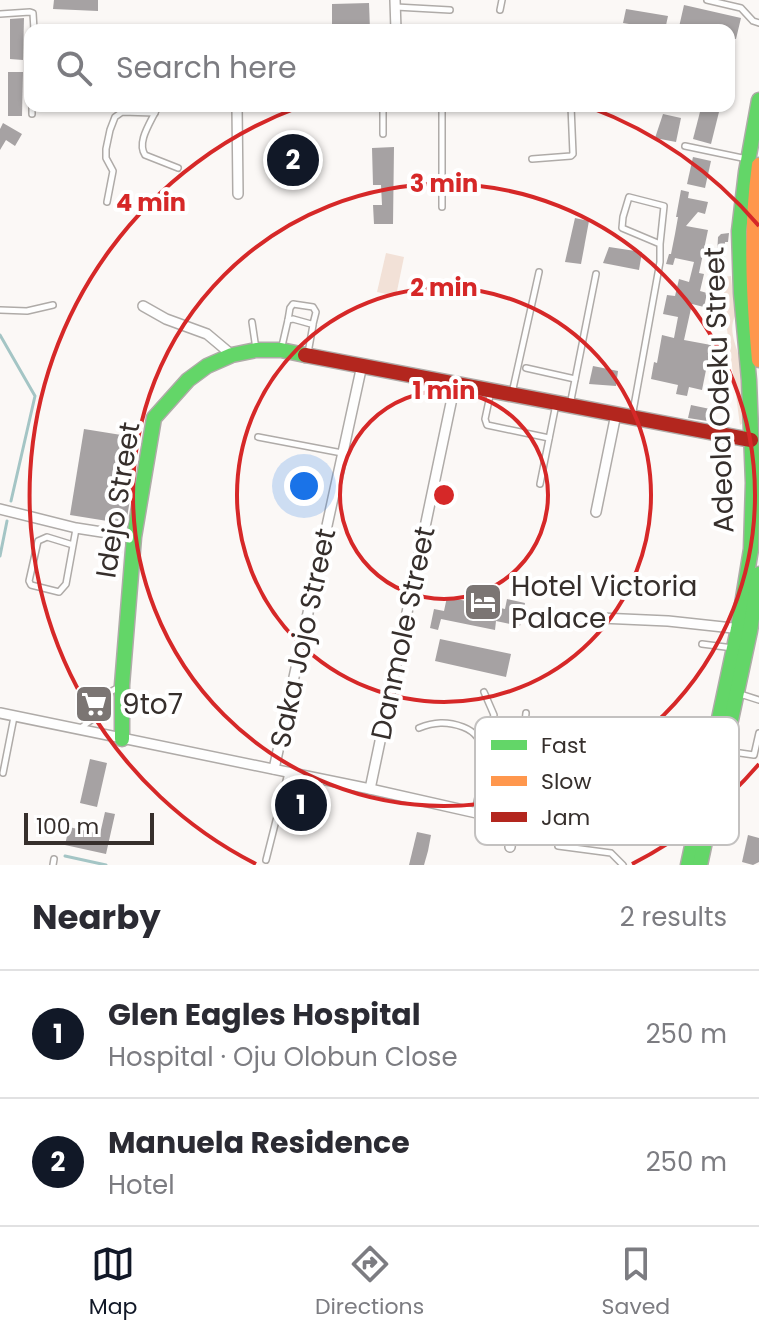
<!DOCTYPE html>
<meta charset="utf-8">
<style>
body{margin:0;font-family:Poppins,sans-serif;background:#f7f7f7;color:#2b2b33}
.scale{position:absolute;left:24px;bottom:20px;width:130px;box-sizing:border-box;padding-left:8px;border:4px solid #362f2c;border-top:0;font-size:22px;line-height:28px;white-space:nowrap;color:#362f2c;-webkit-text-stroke:6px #fff;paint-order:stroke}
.you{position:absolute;left:304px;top:486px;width:28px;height:28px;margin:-20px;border:6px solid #fff;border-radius:50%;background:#1a73e8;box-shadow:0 0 0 12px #1a73e833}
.badge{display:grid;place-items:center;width:52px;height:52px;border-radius:50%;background:#111827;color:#fff;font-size:26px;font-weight:700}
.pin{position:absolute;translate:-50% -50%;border:4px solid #fff;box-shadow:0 2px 8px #0006}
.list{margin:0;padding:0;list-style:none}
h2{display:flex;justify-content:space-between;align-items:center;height:104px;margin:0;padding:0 32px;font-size:34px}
h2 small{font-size:26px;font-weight:400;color:#7c7c81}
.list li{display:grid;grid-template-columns:52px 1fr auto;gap:24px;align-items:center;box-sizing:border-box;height:128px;padding:0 32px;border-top:2px solid #e1e1e2}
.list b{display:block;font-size:30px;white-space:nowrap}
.list p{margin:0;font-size:26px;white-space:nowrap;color:#7c7c81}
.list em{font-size:26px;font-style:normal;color:#7c7c81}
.icon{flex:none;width:44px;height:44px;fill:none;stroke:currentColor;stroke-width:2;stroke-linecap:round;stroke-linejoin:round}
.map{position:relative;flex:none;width:759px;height:865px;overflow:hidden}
.search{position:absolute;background:#fff;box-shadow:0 2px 6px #0004;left:24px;right:24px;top:24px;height:88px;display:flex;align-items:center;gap:20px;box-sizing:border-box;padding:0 28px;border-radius:16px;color:#7c7c81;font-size:30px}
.sheet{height:360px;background:#fff}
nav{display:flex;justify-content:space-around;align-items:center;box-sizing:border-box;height:112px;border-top:2px solid #e1e1e2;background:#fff;font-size:22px;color:#7c7c81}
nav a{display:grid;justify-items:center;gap:4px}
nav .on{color:#111827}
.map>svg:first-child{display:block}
</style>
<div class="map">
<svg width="759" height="865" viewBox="0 0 759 865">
<rect width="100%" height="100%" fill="#fbf8f6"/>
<g fill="#f2e1d7">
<path d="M386,253L404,257L396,296L377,292Z"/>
<path d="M731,276L735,316C727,332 739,351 742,367C745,384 746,402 748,419L740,425L726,322L723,277Z"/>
</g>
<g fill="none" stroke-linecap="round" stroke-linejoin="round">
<g stroke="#a4c5c5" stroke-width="3">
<path d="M0,335L35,396L11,501"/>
<path d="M0,556L7,521"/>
<path d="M65,856L106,865"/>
</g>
</g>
<g fill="#a6a2a3">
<path d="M54,0H98V11L53,9Z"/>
<path d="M369,3L370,30H332V4Z"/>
<path d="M684,5L741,18L736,39L729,38V30H694L679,27Z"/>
<path d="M626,9L668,16L665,30L623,23Z"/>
<path d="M24,18L23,60L10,59V19Z"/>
<path d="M8,72H23L22,116H8Z"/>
<path d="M701,108L719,112L711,144L693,139Z"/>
<path d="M663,114L681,118L676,142L655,138Z"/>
<path d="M3,123L22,134L15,146L6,140L0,150V129Z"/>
<path d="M394,147L393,224H374L373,205H382L381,185H373L372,148Z"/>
<path d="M693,157L711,161L705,188L687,184Z"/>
<path d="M681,190L689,192L688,198L708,202L705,214L698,212L686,226L708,230L699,273L704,274L700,291L707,293L704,307L692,304L684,340L711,345L702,390L689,387L687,396L676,394L678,385L651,379L654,362L657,363L662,335L674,338L678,317L663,314L667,295L675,296L679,279L689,282L694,262L675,258L673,265L666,264L669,254H671L675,234L678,217H676Z"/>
<path d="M575,218L589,221L581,264L565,262Z"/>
<path d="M729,233L728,242H725L723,276L716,275L718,237L721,234Z"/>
<path d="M609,247L642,252L639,270L603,263Z"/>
<path d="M593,366L618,371L616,386L589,384Z"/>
<path d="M691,405L710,409L707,421L688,418Z"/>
<path d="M84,429L140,438L126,524L70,515Z"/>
<path d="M447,597L505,609L507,599L525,603L520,626L496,621L495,630L441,619L438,630L430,628L434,609L444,611Z"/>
<path d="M440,639L511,654L506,677L435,661Z"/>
<path d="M90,759L107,763L97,807L80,803Z"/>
<path d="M105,812L115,814L106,854L65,845L69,827L100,834Z"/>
<path d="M417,832L431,835L428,851L424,865H409Z"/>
<path d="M748,835L759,838V862L753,865L742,862Z"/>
</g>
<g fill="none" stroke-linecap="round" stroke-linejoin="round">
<g stroke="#afaba8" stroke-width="8">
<g id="lane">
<path d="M707,0L741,8L753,21L759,23"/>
<path d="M396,7L450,10"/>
<path d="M500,10L502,0"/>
<path d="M0,14L30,12L33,13L34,30"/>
<path d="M397,29L441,30"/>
<path d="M158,106C152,121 136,141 145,155L178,168"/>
<path d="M442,106V207"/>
<path d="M32,114V106"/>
<path d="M383,134V106"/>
<path d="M685,146L747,159"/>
<path d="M532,159L571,156L573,154L571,106"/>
<path d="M107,202L113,171L106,158V149L110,130L115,117L122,112L155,113"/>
<path d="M0,310L27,311L53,305"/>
<path d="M288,320L290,308L293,304L313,307L316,312L313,324"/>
<path d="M252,322L256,349"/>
<path d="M282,346L288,320L293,319L311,324L313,325L308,353"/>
<path d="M526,368L575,379"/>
<path d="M491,391L485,419L487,425L549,438"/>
<path d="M512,393L539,272"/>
<path d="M570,405L596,274"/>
<path d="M632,417L660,262V244L622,228L623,217L629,197L664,206L660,244"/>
<path d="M258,437L342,453"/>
<path d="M540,484L556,404"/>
<path d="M73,545L47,537L38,541L29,581L31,585L59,592L66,584L76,529"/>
<path d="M702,644L733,648"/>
<path d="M737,693L759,700"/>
<path d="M81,728C97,714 106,715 110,692L121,686"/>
<path d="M419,728C434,722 447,721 463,727C498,740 479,785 475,813"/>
<path d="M692,731L711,736"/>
<path d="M476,735L491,724L494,715L484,692"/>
<path d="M726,751L754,755L759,733"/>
<path d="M3,773L14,717"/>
<path d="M506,822L513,812L517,800L526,713"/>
<path d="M558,846L611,853L623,865"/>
<path d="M266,860L288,773"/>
<path d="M53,865L54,859"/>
</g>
</g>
<g stroke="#afaba8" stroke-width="12">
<g id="street">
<path d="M395,0L396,30"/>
<path d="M237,106L238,194"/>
<path d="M143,306L166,319L207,334L232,355"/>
<path d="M0,509L76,528L134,537"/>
<path d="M596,512L616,414"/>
<path d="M578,617L668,621L742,629"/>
<path d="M0,713L370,789L499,818C511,824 512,834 510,847"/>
<path d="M274,769L362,365"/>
<path d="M370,789L455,384"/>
</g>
</g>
<g stroke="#afaba8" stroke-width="17">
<g id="fast">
<path d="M122,739V685L134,537L154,418L188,380L207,366L232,355L256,350H281L305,355"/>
<path d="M688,865L738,629L751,549L753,483L749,380L741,293L739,231L746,172L759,100"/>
<path d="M700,865L750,631L759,574"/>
</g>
</g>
<g stroke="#afaba8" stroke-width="17">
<path id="slow" d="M759,165C750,230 753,294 759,360"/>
</g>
<g stroke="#afaba8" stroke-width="17">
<path id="jam" d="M305,355L751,440"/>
</g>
<use href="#lane" stroke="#fefefe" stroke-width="5"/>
<use href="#street" stroke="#fefefe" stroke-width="9"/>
<use href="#fast" stroke="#63d668" stroke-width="14"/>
<use href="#slow" stroke="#ff974d" stroke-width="14"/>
<use href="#jam" stroke="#b3261e" stroke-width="14"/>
</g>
<g fill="none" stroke="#d62828" stroke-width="4">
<circle cx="444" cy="495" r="104"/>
<circle cx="444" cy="495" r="207"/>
<circle cx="444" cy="495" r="311"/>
<path d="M759 764A414 414 0 0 1 632 864M256 864A414 414 0 0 1 299 107M589 107A414 414 0 0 1 759 226"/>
</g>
<defs>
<g id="hotel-square" transform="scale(2)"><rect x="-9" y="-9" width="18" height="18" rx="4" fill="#7b7573" stroke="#fff"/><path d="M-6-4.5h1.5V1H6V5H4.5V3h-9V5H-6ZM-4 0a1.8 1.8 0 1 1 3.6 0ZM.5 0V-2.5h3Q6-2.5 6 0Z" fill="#fff"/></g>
<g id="supermarket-square" transform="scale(2)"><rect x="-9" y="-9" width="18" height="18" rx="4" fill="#7b7573" stroke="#fff"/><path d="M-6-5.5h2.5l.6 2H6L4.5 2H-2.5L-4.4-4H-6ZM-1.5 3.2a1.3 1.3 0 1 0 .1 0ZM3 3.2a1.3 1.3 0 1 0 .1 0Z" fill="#fff"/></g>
</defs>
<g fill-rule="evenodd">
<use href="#hotel-square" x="483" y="602"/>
<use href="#supermarket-square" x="94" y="704"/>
</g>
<g text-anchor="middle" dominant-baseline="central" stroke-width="8" stroke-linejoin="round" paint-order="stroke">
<g font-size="28" fill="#362f2c" stroke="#fff">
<text transform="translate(719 390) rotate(-92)">Adeola Odeku Street</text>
<text transform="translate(118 500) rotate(-81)">Idejo Street</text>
<text transform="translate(403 633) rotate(-78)">Danmole Street</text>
<text transform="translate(303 638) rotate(-78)">Saka Jojo Street</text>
</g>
<g font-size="28" fill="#362f2c" stroke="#fff" text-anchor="start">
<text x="511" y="586">Hotel Victoria<tspan x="511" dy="32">Palace</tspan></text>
<text x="122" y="704">9to7</text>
</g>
</g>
<rect x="475" y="717" width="264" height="128" rx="12" fill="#fff" stroke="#c3c1c0" stroke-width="2"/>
<rect x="491" y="740" width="36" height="10" fill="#63d668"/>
<rect x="491" y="776" width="36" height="10" fill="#ff974d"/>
<rect x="491" y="812" width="36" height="10" fill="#b3261e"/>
<g font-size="22" fill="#362f2c">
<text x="541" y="753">Fast</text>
<text x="541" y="789">Slow</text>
<text x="541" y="825">Jam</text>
</g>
<circle cx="444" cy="495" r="12" fill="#d62828" stroke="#fff" stroke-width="4"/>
<g font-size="24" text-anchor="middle" font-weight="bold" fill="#d62828" stroke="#fff" stroke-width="8" stroke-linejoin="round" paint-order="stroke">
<text x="444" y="192">3 min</text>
<text x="151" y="211">4 min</text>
<text x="444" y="296">2 min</text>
<text x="444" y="399">1 min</text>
</g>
</svg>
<div class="scale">100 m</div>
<div class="you"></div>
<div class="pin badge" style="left:301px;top:805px">1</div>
<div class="pin badge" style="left:293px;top:160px">2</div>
<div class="search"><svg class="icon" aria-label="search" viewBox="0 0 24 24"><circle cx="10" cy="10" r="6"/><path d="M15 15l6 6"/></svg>Search here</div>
</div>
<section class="sheet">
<h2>Nearby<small>2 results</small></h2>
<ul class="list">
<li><span class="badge">1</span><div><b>Glen Eagles Hospital</b><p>Hospital · Oju Olobun Close</p></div><em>250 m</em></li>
<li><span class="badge">2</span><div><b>Manuela Residence</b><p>Hotel</p></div><em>250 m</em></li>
</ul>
</section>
<nav>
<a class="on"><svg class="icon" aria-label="map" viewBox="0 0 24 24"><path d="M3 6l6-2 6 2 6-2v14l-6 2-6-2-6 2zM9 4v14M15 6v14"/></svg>Map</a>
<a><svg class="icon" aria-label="directions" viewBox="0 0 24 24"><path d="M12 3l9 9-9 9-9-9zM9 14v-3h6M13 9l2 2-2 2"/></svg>Directions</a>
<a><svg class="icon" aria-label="saved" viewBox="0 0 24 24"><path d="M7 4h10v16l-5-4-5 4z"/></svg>Saved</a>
</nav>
